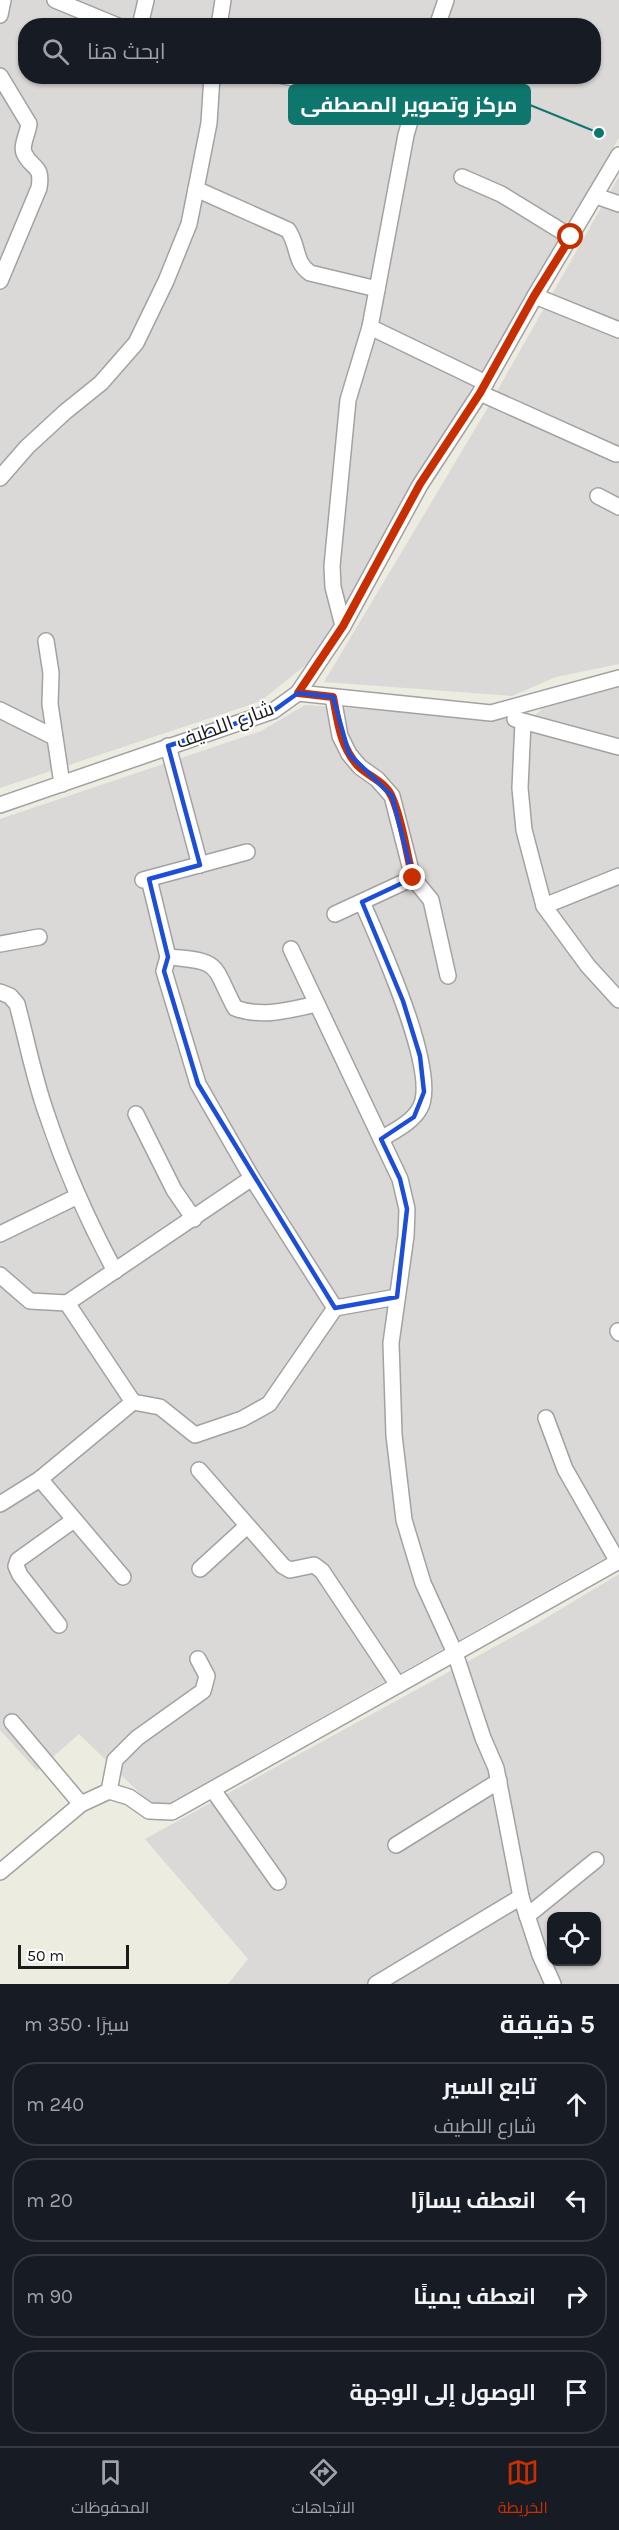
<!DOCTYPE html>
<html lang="ar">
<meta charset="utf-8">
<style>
body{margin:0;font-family:Karla,Cairo,sans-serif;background:#20242c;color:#f1f3f6;direction:rtl}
.controls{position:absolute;right:18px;bottom:18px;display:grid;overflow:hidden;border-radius:12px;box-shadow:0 2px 4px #0004}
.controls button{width:54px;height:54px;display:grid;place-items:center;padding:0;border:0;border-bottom:2px solid #363941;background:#171b24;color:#f1f3f6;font:30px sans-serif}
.scale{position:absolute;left:18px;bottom:15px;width:111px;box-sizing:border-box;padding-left:6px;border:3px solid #1b1b1b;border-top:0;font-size:16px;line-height:21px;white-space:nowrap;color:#1b1b1b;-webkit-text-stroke:4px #fff;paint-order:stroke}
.stop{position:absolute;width:18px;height:18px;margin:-14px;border:4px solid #c72f00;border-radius:50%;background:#fff}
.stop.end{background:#c72f00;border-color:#fff;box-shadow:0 2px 6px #0008}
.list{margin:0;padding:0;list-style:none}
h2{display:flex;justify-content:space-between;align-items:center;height:78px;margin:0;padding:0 24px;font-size:26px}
h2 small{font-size:20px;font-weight:400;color:#9ea1a6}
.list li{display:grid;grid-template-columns:39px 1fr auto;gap:18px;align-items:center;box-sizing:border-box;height:84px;margin:0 12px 12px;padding:0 12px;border:2px solid #363941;border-radius:24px}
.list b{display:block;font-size:22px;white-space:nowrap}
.list p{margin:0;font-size:20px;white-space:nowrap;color:#9ea1a6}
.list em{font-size:20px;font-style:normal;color:#9ea1a6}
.icon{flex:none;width:33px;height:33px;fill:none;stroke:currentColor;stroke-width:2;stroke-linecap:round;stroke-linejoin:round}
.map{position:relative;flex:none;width:619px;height:1984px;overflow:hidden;direction:ltr}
.search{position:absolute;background:#171b24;box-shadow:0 2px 4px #0004;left:18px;right:18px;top:18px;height:66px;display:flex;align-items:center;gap:15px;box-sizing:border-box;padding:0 21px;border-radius:24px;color:#9ea1a6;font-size:22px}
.sheet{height:462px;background:#171b24}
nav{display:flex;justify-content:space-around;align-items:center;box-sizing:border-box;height:84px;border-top:2px solid #363941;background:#171b24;font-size:16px;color:#9ea1a6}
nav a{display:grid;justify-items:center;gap:3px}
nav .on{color:#c72f00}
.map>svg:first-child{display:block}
</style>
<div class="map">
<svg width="619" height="1984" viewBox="0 0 619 1984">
<rect width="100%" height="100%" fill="#edece1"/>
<g fill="#dad9d8" fill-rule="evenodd">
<path d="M0,0H619V138L313,659L261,701L0,788ZM26,26H594V76H26Z"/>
<path d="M619,176V664L556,677L512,696L324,682L484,414Z"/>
<path d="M619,678V1550L157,1810L79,1734L37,1771L0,1730V819L261,731L305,705L530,720L557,695Z"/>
<path d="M619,1574V1984H228L248,1959L145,1839L536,1624ZM552,1916H596V1962H552Z"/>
</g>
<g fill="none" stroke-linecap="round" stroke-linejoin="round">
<g stroke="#a2a2a2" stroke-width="18">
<g id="minor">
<path d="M55,0L118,26"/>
<path d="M0,15L3,0"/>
<path d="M140,26L146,0"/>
<path d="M219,26L223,0"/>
<path d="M437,26L446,0"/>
<path d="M0,76L29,124C28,133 21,145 24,153C32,170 43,164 39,188L0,281"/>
<path d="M283,76L311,81"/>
<path d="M462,177L501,194L571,237"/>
<path d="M196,189L288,230C299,246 294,262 310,273L377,289"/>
<path d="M596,196L619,204"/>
<path d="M535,296L619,330"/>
<path d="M370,327L486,383"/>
<path d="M480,393L616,454"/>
<path d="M0,478L27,447L65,412L101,383L136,343L166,281L189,224L209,123L212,76"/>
<path d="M598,496L619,507"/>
<path d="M343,626L333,587L332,566L348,400L370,327L406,135L423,76"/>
<path d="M46,641L51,673L50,704L62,784"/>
<path d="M298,693L491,713L619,678"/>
<path d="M333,697L340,736L349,754L360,767L377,779L392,796L413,878L431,900L448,976"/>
<path d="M0,710L54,737"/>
<path d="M515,719L619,747"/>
<path d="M523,722L520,788L524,830L544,906L588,966L619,1000"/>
<path d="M168,746L200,865"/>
<path d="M0,805L273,711L298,693L343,626L420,485L480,393L535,296L619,155"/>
<path d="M149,879L168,957L164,971L198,1084L252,1178L335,1308"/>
<path d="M143,880L247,852"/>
<path d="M362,902C378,939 440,1073 420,1108C413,1122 394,1131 381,1139"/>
<path d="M544,906L619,876"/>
<path d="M335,914L413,878"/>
<path d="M0,944L39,937"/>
<path d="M291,949L400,1179L407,1209L406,1236L391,1343L394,1435L404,1520L423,1583L455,1653L483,1738L496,1768L521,1897L540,1955L553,1984"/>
<path d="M168,957C223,961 212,965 235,1008C262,1018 289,1010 317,1004"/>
<path d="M0,992L10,996L17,1004C27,1041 34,1079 47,1115C65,1169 88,1221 115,1271"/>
<path d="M136,1114L174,1190L194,1219"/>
<path d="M0,1234L78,1196"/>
<path d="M0,1275L30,1301L67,1303L252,1178"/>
<path d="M67,1303L133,1402L160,1407L195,1435L242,1419L269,1404L335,1308L397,1297"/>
<path d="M618,1331L619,1333"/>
<path d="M546,1418L565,1469L618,1562"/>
<path d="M199,1470L283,1566L290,1570L314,1565L322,1571L398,1685"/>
<path d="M40,1479L123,1577"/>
<path d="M0,1504L40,1479L133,1402"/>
<path d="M200,1569L247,1526"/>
<path d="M59,1625L20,1575L16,1566L18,1560L74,1520"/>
<path d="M12,1722L81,1804"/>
<path d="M213,1790L278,1882"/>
<path d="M109,1791L115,1760L137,1738L203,1691L207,1676L198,1659"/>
<path d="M396,1845L499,1781"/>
<path d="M0,1872L81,1804L109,1791L129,1797L149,1811L172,1812L619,1561"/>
<path d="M527,1916L596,1860"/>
<path d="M376,1984L521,1897"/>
</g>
</g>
<use href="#minor" stroke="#fff" stroke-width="15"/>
</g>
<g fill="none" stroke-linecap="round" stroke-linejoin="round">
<path stroke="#c72f00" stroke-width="8" d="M413,878C406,852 403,822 392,797C386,782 369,777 358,766C340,746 338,722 333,697L298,693L343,626L420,484L480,393L534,296L571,237"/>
</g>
<path fill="none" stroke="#1d4ed8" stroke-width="4.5" stroke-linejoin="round" d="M298,693L333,697L349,754L392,796L413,878L362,902L403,1001L420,1056L424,1092L414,1117L381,1139L400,1179L407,1209L397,1297L335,1308L198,1084L164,971L168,957L149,879L200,865L168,746L273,711Z"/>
<g text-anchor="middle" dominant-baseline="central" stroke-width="4.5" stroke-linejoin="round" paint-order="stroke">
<g font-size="20" fill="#1b1b1b" stroke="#fff">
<text transform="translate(225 725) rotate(-20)">شارع اللطيف</text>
</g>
</g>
<path fill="none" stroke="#0f766e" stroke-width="2" d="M599 133L530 105"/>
<circle fill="#0f766e" stroke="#fff" stroke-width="2" cx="599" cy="133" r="6"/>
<rect fill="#0f766e" stroke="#0f766e" stroke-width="2" x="289" y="85" width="241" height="39" rx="6"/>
<g font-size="21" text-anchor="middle" font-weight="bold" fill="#fff">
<text x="409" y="112">مركز وتصوير المصطفى</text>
</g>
</svg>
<div class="controls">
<button><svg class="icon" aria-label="locate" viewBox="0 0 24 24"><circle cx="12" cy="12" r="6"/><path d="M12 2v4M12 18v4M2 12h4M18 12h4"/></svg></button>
</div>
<div class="scale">50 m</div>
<div class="stop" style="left:571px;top:237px"></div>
<div class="stop end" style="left:413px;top:878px"></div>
<div class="search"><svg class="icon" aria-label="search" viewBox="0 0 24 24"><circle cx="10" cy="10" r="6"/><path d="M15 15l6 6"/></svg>ابحث هنا</div>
</div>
<section class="sheet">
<h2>5 دقيقة<small>سيرًا · 350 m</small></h2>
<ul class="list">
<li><svg class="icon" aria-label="ahead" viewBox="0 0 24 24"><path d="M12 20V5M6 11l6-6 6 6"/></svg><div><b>تابع السير</b><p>شارع اللطيف</p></div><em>240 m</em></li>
<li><svg class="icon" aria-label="left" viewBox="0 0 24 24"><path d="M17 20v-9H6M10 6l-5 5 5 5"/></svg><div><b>انعطف يسارًا</b></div><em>20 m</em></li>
<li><svg class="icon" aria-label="right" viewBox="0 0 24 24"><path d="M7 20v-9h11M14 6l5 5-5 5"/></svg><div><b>انعطف يمينًا</b></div><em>90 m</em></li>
<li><svg class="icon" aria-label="arrive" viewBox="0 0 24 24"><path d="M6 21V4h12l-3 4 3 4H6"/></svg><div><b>الوصول إلى الوجهة</b></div></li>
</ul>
</section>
<nav>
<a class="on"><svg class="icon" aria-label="map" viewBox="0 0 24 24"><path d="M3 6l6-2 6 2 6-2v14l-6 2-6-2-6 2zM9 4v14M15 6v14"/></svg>الخريطة</a>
<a><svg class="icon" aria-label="directions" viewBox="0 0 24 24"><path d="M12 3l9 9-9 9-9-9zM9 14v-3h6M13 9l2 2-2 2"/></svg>الاتجاهات</a>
<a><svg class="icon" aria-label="saved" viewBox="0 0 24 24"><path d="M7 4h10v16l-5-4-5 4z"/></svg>المحفوظات</a>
</nav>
